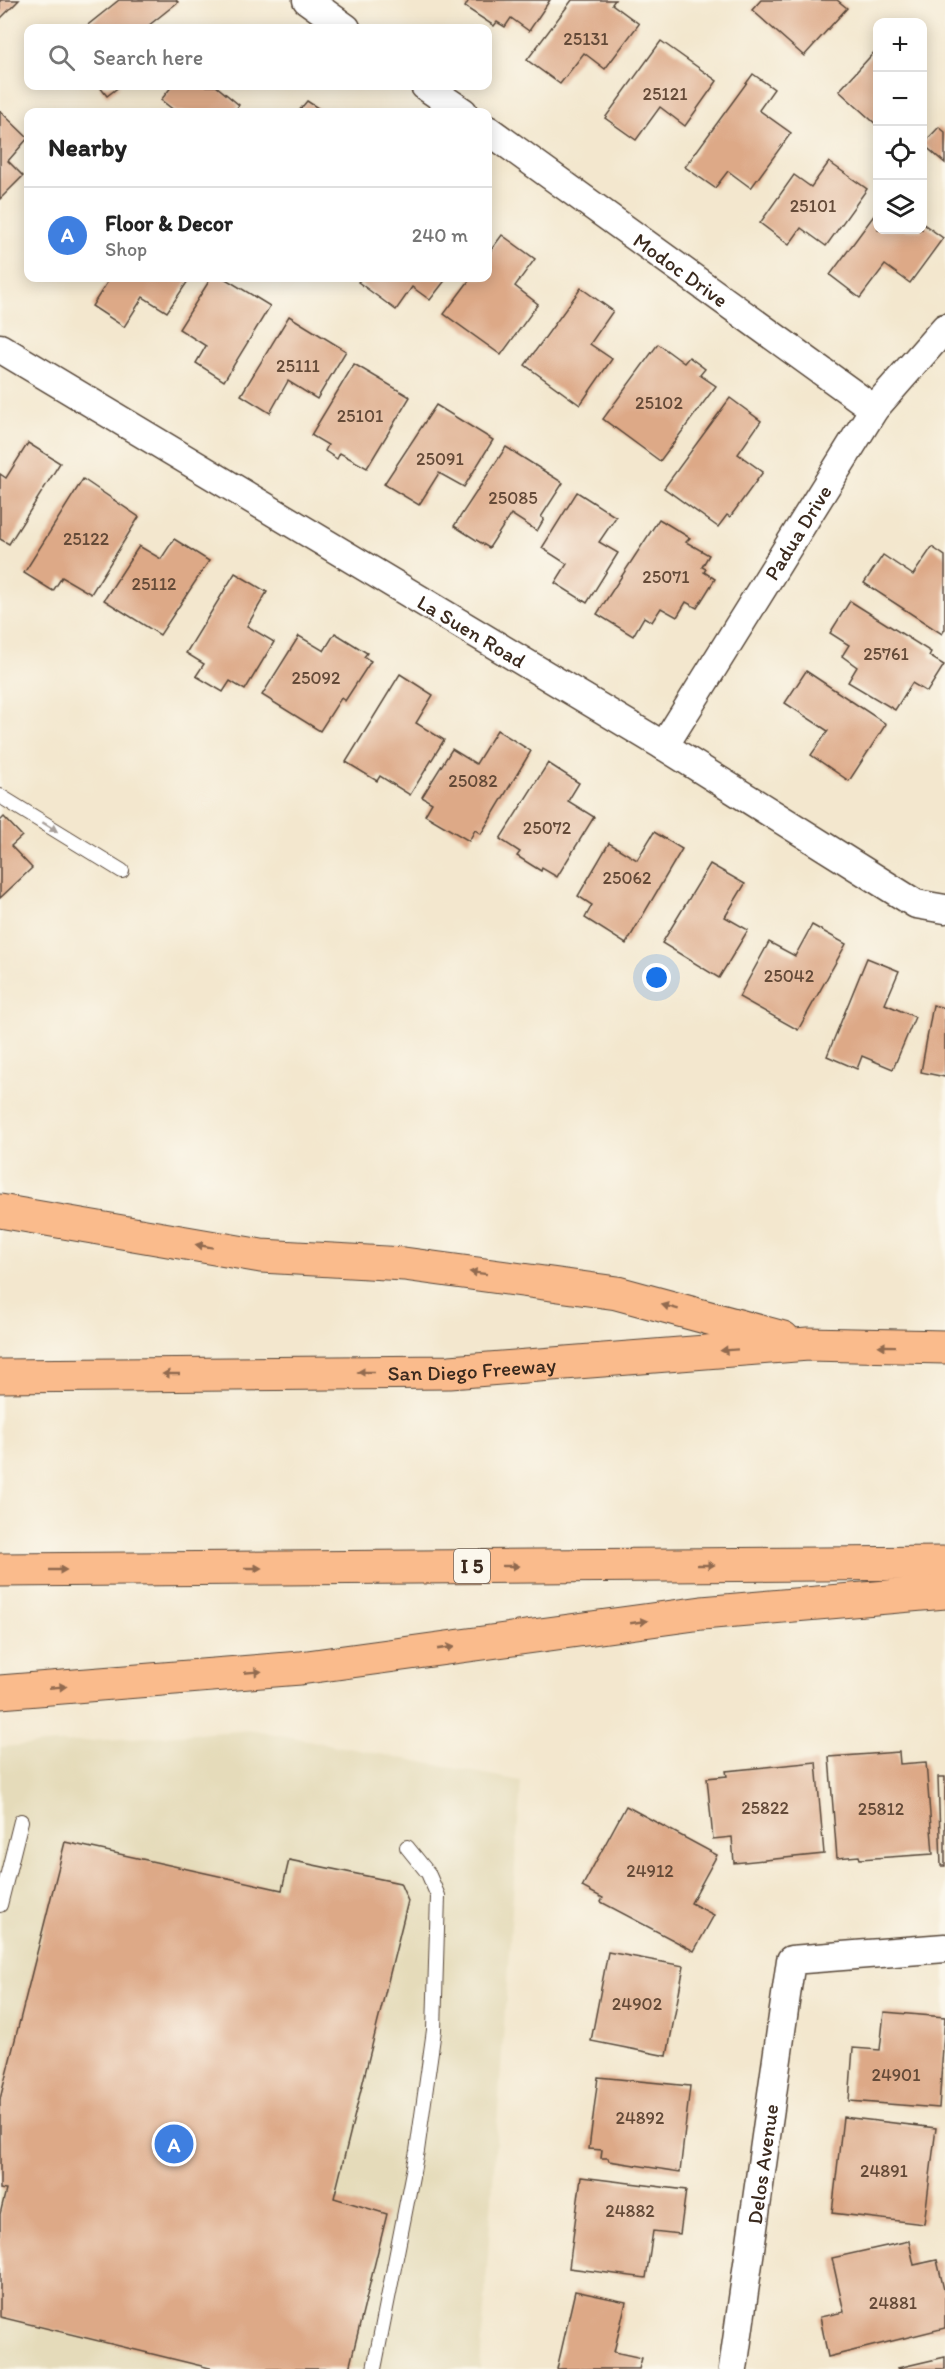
<!DOCTYPE html>
<meta charset="utf-8">
<style>
body{margin:0;font-family:Itim,sans-serif;background:#f6f6f6;color:#222}
.controls{position:absolute;right:18px;top:18px;display:grid;overflow:hidden;border-radius:12px;box-shadow:0 3px 15px #0003}
.controls button{width:54px;height:54px;display:grid;place-items:center;padding:0;border:0;border-bottom:2px solid #e0e0e0;background:#fff;color:#222;font:30px sans-serif}
.you{position:absolute;left:657px;top:978px;width:21px;height:21px;margin:-15px;border:4px solid #fff;border-radius:50%;background:#1a73e8;box-shadow:0 0 0 9px #1a73e833}
.badge{display:grid;place-items:center;width:39px;height:39px;border-radius:50%;background:#1f6fb2;color:#fff;font-size:20px;font-weight:700}
.pin{position:absolute;translate:-50% -50%;border:3px solid #fff;box-shadow:0 2px 6px #0006}
.list{margin:0;padding:0;list-style:none}
h2{display:flex;justify-content:space-between;align-items:center;height:78px;margin:0;padding:0 24px;font-size:26px}
h2 small{font-size:20px;font-weight:400;color:#767676}
.list li{display:grid;grid-template-columns:39px 1fr auto;gap:18px;align-items:center;box-sizing:border-box;height:96px;padding:0 24px;border-top:2px solid #e0e0e0}
.list b{display:block;font-size:22px;white-space:nowrap}
.list p{margin:0;font-size:20px;white-space:nowrap;color:#767676}
.list em{font-size:20px;font-style:normal;color:#767676}
.icon{flex:none;width:33px;height:33px;fill:none;stroke:currentColor;stroke-width:2;stroke-linecap:round;stroke-linejoin:round}
.map{position:relative;flex:none;width:945px;height:2369px;overflow:hidden}
.search{position:absolute;background:#fff;box-shadow:0 3px 15px #0003;left:24px;top:24px;width:468px;height:66px;display:flex;align-items:center;gap:15px;box-sizing:border-box;padding:0 21px;border-radius:12px;color:#767676;font-size:22px}
.panel{position:absolute;background:#fff;box-shadow:0 3px 15px #0003;left:24px;top:108px;width:468px;height:174px;border-radius:12px}
.map>svg:first-child{display:block}
</style>
<div class="map">
<svg width="945" height="2369" viewBox="0 0 945 2369">
<rect width="100%" height="100%" fill="#fbf7ec"/>
<filter id="ink" filterUnits="userSpaceOnUse"><feTurbulence type="fractalNoise" baseFrequency=".0167" numOctaves="2"/><feDisplacementMap in="SourceGraphic" scale="12" xChannelSelector="R" yChannelSelector="G"/><feConvolveMatrix kernelMatrix="1 2 1 2 8 2 1 2 1" color-interpolation-filters="sRGB"/></filter>
<filter id="wash" filterUnits="userSpaceOnUse"><feTurbulence type="fractalNoise" baseFrequency=".008" numOctaves="4" result="noise"/><feDisplacementMap in="SourceGraphic" scale="24" xChannelSelector="R" yChannelSelector="G"/><feGaussianBlur stdDeviation="1.35" result="paint"/><feColorMatrix in="noise" values="0 0 0 0 0 0 0 0 0 0 0 0 0 0 0 0 0 1.4 0 .05"/><feComposite in="paint" operator="in"/></filter>
<g filter="url(#wash)">
<rect width="100%" height="100%" fill="#f3e7ce"/>
<path fill="#e5dbba" d="M254,1730L521,1781L480,2369H0V1747Z"/>
<g id="blocks">
<g fill="#dda987">
<path d="M0,0H19L0,19Z"/>
<path d="M119,0H176L178,2L148,26L150,28H84Z"/>
<path d="M469,0H550L529,31L511,18L505,27L497,22L494,26L465,7Z"/>
<path d="M572,0H615L612,4L639,24L605,69L584,53L560,84L527,60Z"/>
<path d="M761,0H837L847,8L804,56L752,10Z"/>
<path d="M661,41L717,81L685,126L660,107L636,140L605,118Z"/>
<path d="M878,48V126L839,91Z"/>
<path d="M753,74L774,89L759,110L791,133L751,188L728,171L715,188L685,167Z"/>
<path d="M99,86H120L107,96Z"/>
<path d="M172,86H216L239,105L234,112H174L175,111L161,100Z"/>
<path d="M307,101L324,112H298Z"/>
<path d="M0,111L28,138L8,161L23,176L0,199Z"/>
<path d="M939,127L945,132V163L923,144Z"/>
<path d="M829,162L867,189L826,246L801,228L789,245L760,223L794,175L811,187Z"/>
<path d="M878,210V230H922V223L943,238L910,283L885,265L860,298L830,275Z"/>
<path d="M502,235L535,259L515,286L538,304L501,355L444,314L471,278H488V254Z"/>
<path d="M110,278H190L167,312L143,297L124,327L92,306Z"/>
<path d="M211,278H224L270,306L224,381L196,363L206,346L179,329Z"/>
<path d="M362,278H447L430,300L412,287L396,310L358,282Z"/>
<path d="M581,288L613,311L590,344L612,359L580,405L525,365Z"/>
<path d="M289,316L346,351L317,399L288,381L270,413L241,395Z"/>
<path d="M658,344L684,363L689,357L705,369L700,375L716,386L660,461L603,419Z"/>
<path d="M354,364L410,397L367,468L340,453L337,459L325,451L328,445L311,435Z"/>
<path d="M730,398L761,421L738,454L763,472L730,517L727,515L718,527L664,488Z"/>
<path d="M436,405L493,440L464,487L439,473L419,505L384,484Z"/>
<path d="M28,443L60,463L9,544L0,539V474L6,478Z"/>
<path d="M506,447L563,483L541,517L544,519L537,531L511,514L489,548L454,526Z"/>
<path d="M83,479L139,517L91,594L62,577L53,591L24,573Z"/>
<path d="M577,492L616,517L599,542L618,553L587,603L555,583L567,564L542,548Z"/>
<path d="M659,519L690,538L686,542L709,555L702,567L706,569L704,572L715,579L697,608L686,602L677,617L661,608L652,622L644,617L633,636L597,614Z"/>
<path d="M174,539L209,561L160,635L104,600L139,546L161,559Z"/>
<path d="M932,547L945,556V629L942,634L864,583L883,555L913,575Z"/>
<path d="M235,573L267,592L247,626L274,642L245,690L230,681L223,692L196,676L204,664L186,653Z"/>
<path d="M850,601L931,652L929,656L944,665L927,692L912,683L895,710L848,682L857,667L842,656L849,645L830,633Z"/>
<path d="M335,633L367,653L364,657L371,661L345,701L341,698L320,731L262,695L299,636L324,651Z"/>
<path d="M806,671L886,724L849,781L811,755L828,731L785,703Z"/>
<path d="M400,674L433,695L416,723L444,740L410,795L380,776L377,781L346,762Z"/>
<path d="M497,730L531,751L481,834L475,830L469,841L425,815L432,803L422,797L452,749L476,764Z"/>
<path d="M548,763L579,783L568,801L594,817L557,877L542,868L541,871L517,856L520,852L500,839Z"/>
<path d="M4,817L22,836L11,846L32,868L0,898V821Z"/>
<path d="M654,832L682,849L626,944L585,918L592,905L578,896L609,843L637,860Z"/>
<path d="M710,864L745,884L725,917L748,930L719,978L662,943Z"/>
<path d="M812,925L846,944L798,1030L739,997L769,942L795,956Z"/>
<path d="M867,958L899,971L885,1004L915,1017L893,1069L862,1056L857,1069L827,1056Z"/>
<path d="M933,1005L945,1008V1077L921,1072Z"/>
<path d="M899,1752L900,1764L926,1762L933,1854L860,1859L859,1856L837,1858L829,1757Z"/>
<path d="M816,1762L824,1854L734,1863L732,1837L713,1839L707,1778L727,1776L726,1771Z"/>
<path d="M938,1777H945V1866H941Z"/>
<path d="M626,1806L717,1855L691,1903L714,1915L694,1951L601,1902L603,1898L582,1887Z"/>
<path d="M65,1842L282,1890L289,1860L400,1883L408,1901L334,2198L387,2214L349,2369H214L0,2317V2214L6,2190L0,2189V2099Z"/>
<path d="M608,1952L684,1966L667,2056L591,2041Z"/>
<path d="M884,2012L945,2017L939,2108L849,2101L853,2048L880,2050Z"/>
<path d="M598,2077L690,2086L680,2172L609,2161L608,2158H601L602,2150L589,2149Z"/>
<path d="M843,2117L936,2128L924,2224L832,2213Z"/>
<path d="M581,2177L686,2190L680,2234L653,2231L646,2278L569,2268Z"/>
<path d="M909,2241L914,2265L937,2260L945,2294V2328L828,2357L820,2317L844,2312L832,2258Z"/>
<path d="M575,2291L626,2302L614,2352L642,2358L639,2369H557Z"/>
<path d="M945,2357V2369H899L898,2368Z"/>
</g>
</g>
</g>
<g filter="url(#ink)">
<use href="#blocks" fill-opacity="0" stroke="#574638" stroke-width="1.5"/>
<g fill="none" stroke-linecap="round" stroke-linejoin="round">
<g stroke="#574638" stroke-width="16">
<g id="lane">
<path d="M0,796L122,871"/>
<path d="M0,1905L21,1821"/>
<path d="M374,2369L417,2151L434,2030L438,1896L428,1873L407,1847"/>
</g>
</g>
<g stroke="#574638" stroke-width="31">
<g id="street">
<path d="M307,0L346,28"/>
<path d="M425,86L463,112"/>
<path id="s1" d="M488,130L874,409"/>
<path id="s2" d="M0,348L664,746L916,904L945,909"/>
<path id="s3" d="M664,746L874,409L945,328"/>
<path id="s4" d="M733,2369L791,1960L945,1948"/>
</g>
</g>
<g stroke="#574638" stroke-width="35">
<g id="highway">
<path d="M0,1211L261,1256L404,1264L617,1293L783,1338"/>
<path id="s5" d="M0,1376L450,1372L808,1344L945,1347"/>
<path d="M0,1570L945,1563"/>
<path d="M0,1692L300,1668L702,1613L945,1592"/>
</g>
</g>
<use href="#lane" stroke="#fff" stroke-width="14"/>
<use href="#street" stroke="#fff" stroke-width="28"/>
<use href="#highway" stroke="#fabb8c" stroke-width="33"/>
</g>
<defs><path id="oneway-solid" d="M-6-.8H1V-3.2L6.5 0L1 3.2V.8H-6Z" transform="scale(1.5)"/></defs>
<use fill="#a79f9a" href="#oneway-solid" transform="translate(50 827) rotate(32)"/>
<g fill="#916b50">
<use href="#oneway-solid" transform="translate(204 1246) rotate(-170)"/>
<use href="#oneway-solid" transform="translate(478 1273) rotate(-173)"/>
<use href="#oneway-solid" transform="translate(670 1307) rotate(-165)"/>
<use href="#oneway-solid" transform="translate(887 1346) rotate(-179)"/>
<use href="#oneway-solid" transform="translate(729 1350) rotate(176)"/>
<use href="#oneway-solid" transform="translate(366 1372) rotate(180)"/>
<use href="#oneway-solid" transform="translate(171 1374) rotate(180)"/>
<use href="#oneway-solid" transform="translate(706 1565)"/>
<use href="#oneway-solid" transform="translate(511 1566)"/>
<use href="#oneway-solid" transform="translate(253 1568)"/>
<use href="#oneway-solid" transform="translate(58 1570)"/>
<use href="#oneway-solid" transform="translate(639 1622) rotate(-8)"/>
<use href="#oneway-solid" transform="translate(446 1648) rotate(-8)"/>
<use href="#oneway-solid" transform="translate(253 1672) rotate(-5)"/>
<use href="#oneway-solid" transform="translate(58 1687) rotate(-5)"/>
</g>
</g>
<g text-anchor="middle" dominant-baseline="central" stroke-width="5" stroke-linejoin="round" paint-order="stroke">
<g font-size="18" fill="#644a38">
<text x="586" y="39">25131</text>
<text x="665" y="94">25121</text>
<text x="813" y="206">25101</text>
<text x="298" y="366">25111</text>
<text x="659" y="403">25102</text>
<text x="360" y="416">25101</text>
<text x="440" y="459">25091</text>
<text x="513" y="498">25085</text>
<text x="86" y="539">25122</text>
<text x="666" y="577">25071</text>
<text x="154" y="584">25112</text>
<text x="886" y="654">25761</text>
<text x="316" y="678">25092</text>
<text x="473" y="781">25082</text>
<text x="547" y="828">25072</text>
<text x="627" y="878">25062</text>
<text x="789" y="976">25042</text>
<text x="765" y="1808">25822</text>
<text x="881" y="1809">25812</text>
<text x="650" y="1871">24912</text>
<text x="637" y="2004">24902</text>
<text x="896" y="2075">24901</text>
<text x="640" y="2118">24892</text>
<text x="884" y="2171">24891</text>
<text x="630" y="2211">24882</text>
<text x="893" y="2303">24881</text>
</g>
<rect fill="#fbf7ec" stroke="#75685c" stroke-width="1.5" x="454" y="1549" width="36" height="34" rx="4.5"/>
<g font-size="20" font-weight="bold" fill="#3b2a1e">
<text x="472" y="1566">I 5</text>
</g>
<g font-size="21" fill="#3b2a1e" stroke="#fbf7ec">
<text stroke="none"><textPath href="#s1" startOffset="238">Modoc Drive</textPath></text>
<text stroke="none"><textPath href="#s3" startOffset="252">Padua Drive</textPath></text>
<text stroke="none"><textPath href="#s2" startOffset="550">La Suen Road</textPath></text>
<text stroke="none"><textPath href="#s5" startOffset="472">San Diego Freeway</textPath></text>
<text stroke="none"><textPath href="#s4" startOffset="207">Delos Avenue</textPath></text>
</g>
</g>
</svg>
<div class="controls">
<button>+</button>
<button>−</button>
<button><svg class="icon" aria-label="locate" viewBox="0 0 24 24"><circle cx="12" cy="12" r="6"/><path d="M12 2v4M12 18v4M2 12h4M18 12h4"/></svg></button>
<button><svg class="icon" aria-label="layers" viewBox="0 0 24 24"><path d="M12 4l9 5-9 5-9-5zM3 14l9 5 9-5"/></svg></button>
</div>
<div class="you"></div>
<div class="pin badge" style="left:174px;top:2144px;background:#3f7fe0">A</div>
<div class="search"><svg class="icon" aria-label="search" viewBox="0 0 24 24"><circle cx="10" cy="10" r="6"/><path d="M15 15l6 6"/></svg>Search here</div>
<section class="panel">
<h2>Nearby<small></small></h2>
<ul class="list">
<li><span class="badge" style="background:#3f7fe0">A</span><div><b>Floor &amp; Decor</b><p>Shop</p></div><em>240 m</em></li>
</ul>
</section>
</div>
